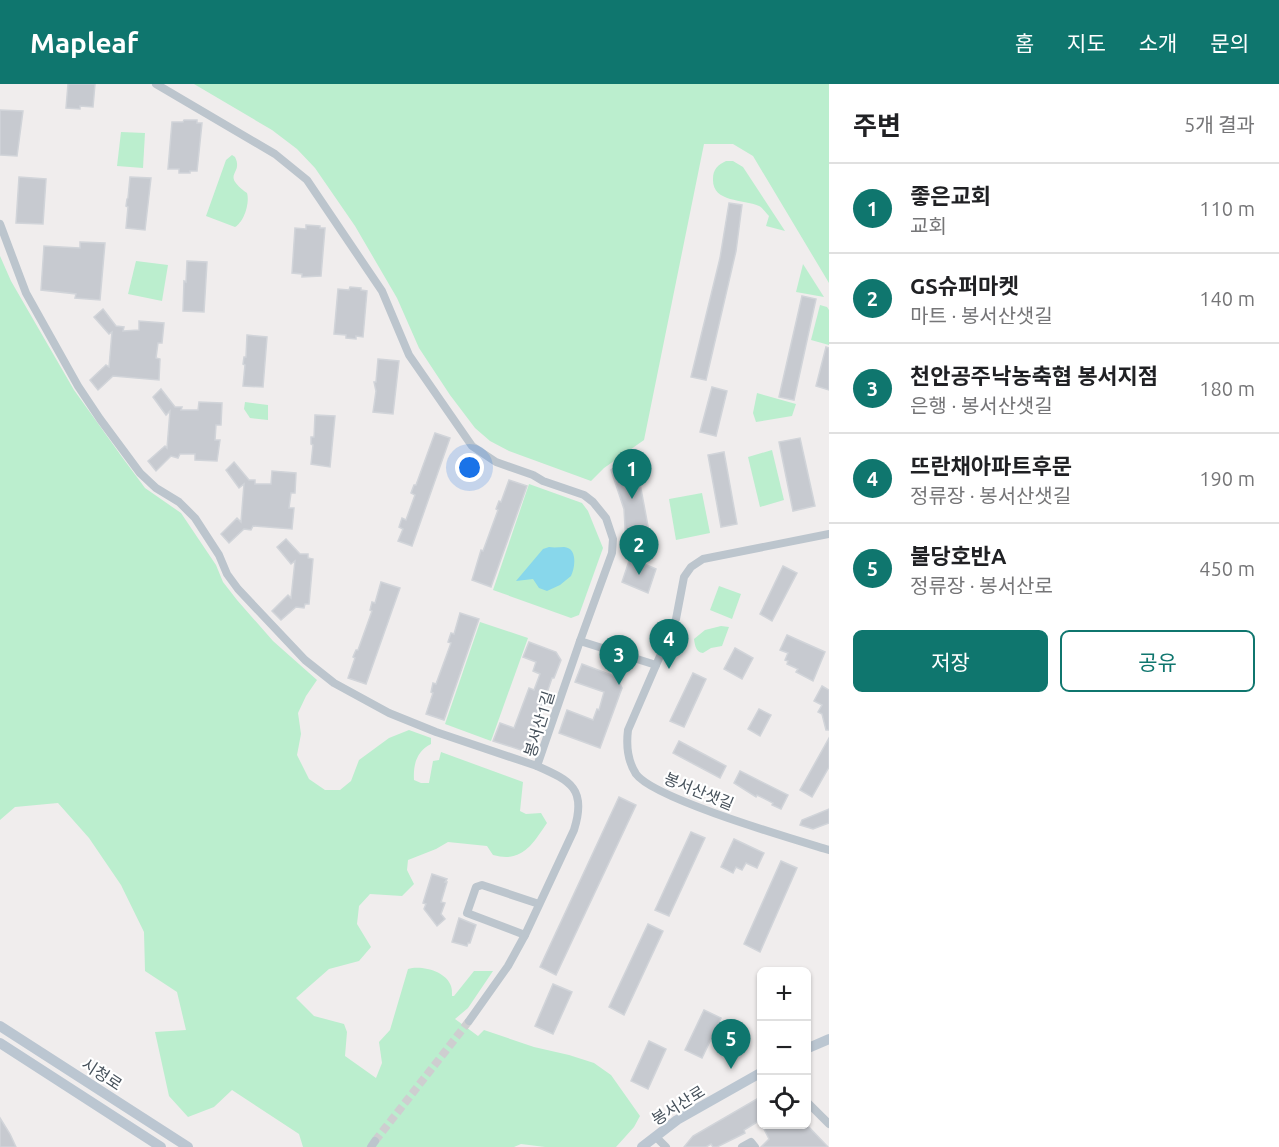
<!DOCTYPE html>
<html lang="ko">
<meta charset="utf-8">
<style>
body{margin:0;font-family:Ubuntu,"Noto Sans KR",sans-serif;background:#f2f2f2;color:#202124}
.controls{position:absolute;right:18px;bottom:18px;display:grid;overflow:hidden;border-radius:9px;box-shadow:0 2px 4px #0004}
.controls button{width:54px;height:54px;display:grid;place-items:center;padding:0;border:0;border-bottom:2px solid #e0e0e0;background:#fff;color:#202124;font:30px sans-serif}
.you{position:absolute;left:470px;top:384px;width:21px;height:21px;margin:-15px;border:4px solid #fff;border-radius:50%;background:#1a73e8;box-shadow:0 0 0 9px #1a73e833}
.badge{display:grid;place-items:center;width:39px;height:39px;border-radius:50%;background:#0f766e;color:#fff;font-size:20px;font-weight:700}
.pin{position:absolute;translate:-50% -50px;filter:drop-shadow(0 2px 3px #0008)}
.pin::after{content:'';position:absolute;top:32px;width:21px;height:18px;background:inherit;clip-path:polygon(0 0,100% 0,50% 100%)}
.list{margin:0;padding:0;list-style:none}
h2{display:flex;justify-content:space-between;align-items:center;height:78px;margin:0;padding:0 24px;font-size:26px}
h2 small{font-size:20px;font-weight:400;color:#757577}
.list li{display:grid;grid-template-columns:39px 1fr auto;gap:18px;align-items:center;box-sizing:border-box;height:90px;padding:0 24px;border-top:2px solid #e0e0e0}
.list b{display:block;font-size:22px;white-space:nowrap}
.list p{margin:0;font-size:20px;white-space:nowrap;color:#757577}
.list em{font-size:20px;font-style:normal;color:#757577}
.actions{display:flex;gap:12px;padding:18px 24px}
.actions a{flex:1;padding:14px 0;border:2px solid #0f766e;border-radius:9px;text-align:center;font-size:21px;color:#0f766e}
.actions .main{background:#0f766e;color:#fff}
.icon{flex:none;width:33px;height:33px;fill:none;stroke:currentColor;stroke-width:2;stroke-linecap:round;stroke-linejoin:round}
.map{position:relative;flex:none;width:829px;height:1063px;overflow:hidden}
header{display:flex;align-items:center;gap:36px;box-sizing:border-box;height:84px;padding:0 30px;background:#0f766e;color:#fff}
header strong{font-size:28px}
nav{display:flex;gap:33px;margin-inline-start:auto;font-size:21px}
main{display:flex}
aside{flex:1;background:#fff}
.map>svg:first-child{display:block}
</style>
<header>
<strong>Mapleaf</strong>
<nav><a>홈</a><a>지도</a><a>소개</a><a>문의</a></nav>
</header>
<main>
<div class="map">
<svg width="829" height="1063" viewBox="0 0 829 1063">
<rect width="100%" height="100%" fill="#f0eded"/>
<g fill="#bbeece">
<path d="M194,0H829V199L753,72L733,60H704L644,356L604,384L591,397L509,367L490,357L475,344L450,311L419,264L397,214L355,142L315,84L297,65L272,46Z"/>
<path d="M121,48L145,49L143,84L117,82Z"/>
<path d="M232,71L235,73C244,91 220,89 247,109C250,119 244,138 235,143L206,132L226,76Z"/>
<path d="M726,77H733L743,83L785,147L766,142L769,132C766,129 763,124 759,122C743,115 712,119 713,95C713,85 718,81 726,77Z"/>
<path d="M0,172L11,197L74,306L122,373L145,404L181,429L216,481L223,498L237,516L273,557L317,596L306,612L298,629L301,650L297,671L309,695L325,706H340L351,697L359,676L389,654L409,646L431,654V660C417,667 413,680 414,696L421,699H429L433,677L439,676L441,668L523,698L520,727L526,730L541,729L547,739C532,761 522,779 493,771L487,762L448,758L436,765L408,776L407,786L414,800L402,812L370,810L359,822L357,840L371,863L359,877L329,885L296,914L314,932L344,940L347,948L345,972L376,994L382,979L379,958L390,946L408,885C421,881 446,887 451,902C452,905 452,908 452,912H454L474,887H493L468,924L455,935L478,952L484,946L534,963L569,971L594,979L611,991L640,1032L634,1043L616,1063H545L521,1060L514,1063H303L299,1050L232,1006L214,1023L188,1033L169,1012L155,948L186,946L177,908L145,887L144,848L121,801L89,754L58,719L15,723L0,736Z"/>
<path d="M136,177L168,181L162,217L128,210Z"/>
<path d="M803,180L824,213L796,208Z"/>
<path d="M820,221L827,223L829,226V261L811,256Z"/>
<path d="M757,309L796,320L792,332L756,338L753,329Z"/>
<path d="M245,318L268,321V336L250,334L244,325Z"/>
<path d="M772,366L784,416L760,423L748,373Z"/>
<path d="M529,400L582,419L588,427L603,464L579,531L571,534L493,506Z"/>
<path d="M702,409L710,449L676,456L669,415Z"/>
<path d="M719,502L741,510L732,535L710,526Z"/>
<path d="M480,538L528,554L491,657L445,640Z"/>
<path d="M721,542L729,543L722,562L711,564L703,569C696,568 695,562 694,555L705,546Z"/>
</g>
<path fill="#88d7eb" d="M549,463C555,464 559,463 564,463C578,464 575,484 571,492L560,501L547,507L539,504L533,495L516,497L543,465Z"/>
<g fill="#c7cad0" stroke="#d1d4d9" stroke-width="1.5">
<path d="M68,0H95L93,23L80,22V25L66,24Z"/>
<path d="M0,26L23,27L17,72L0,71Z"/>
<path d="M184,36H197V39H202L197,87H190V89H179V85H168L172,38H183Z"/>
<path d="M19,93L46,95L43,140L16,139Z"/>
<path d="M130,93L151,94L145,146L126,144L128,123L126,122L127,115L128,114Z"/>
<path d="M729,119L742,121L736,167L706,296L691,293L720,174Z"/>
<path d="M306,141L320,142V144H325L321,192L302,193V190L292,189L295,144L306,145Z"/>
<path d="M80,158L105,159L100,216L75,214L76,210L41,206L44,162L80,164Z"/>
<path d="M187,177L207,178L204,228L183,227L184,197L186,198Z"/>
<path d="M350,203L361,204V206L367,207L363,253L356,252V255L346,254V251L334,250L338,205L349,206Z"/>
<path d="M802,212L816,215L794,316L779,313Z"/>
<path d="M103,225L116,242L124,243L123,247L139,246V237L164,239L162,259H158L156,274L160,275L159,296L113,292L98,306L90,296L106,281L109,283L112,248L109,250L94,233Z"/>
<path d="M247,251L267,253L263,303L243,302L245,281L243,280L244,273H246Z"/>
<path d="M826,263L829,264V306L816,302Z"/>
<path d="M378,275L399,277L393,330L373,328L376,307L374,298H376Z"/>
<path d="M712,303L727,307L716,352L700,348Z"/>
<path d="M161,305L175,323H182L181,326H198L199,318L222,319L221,341H216L215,356H220L217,377L195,376V370H180L178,374L171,372L156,387L148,377L165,362L167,364L170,327L166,331L153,313Z"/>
<path d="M315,331L335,332L330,383L311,380L313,361L311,360V353H314Z"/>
<path d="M435,349L450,354L412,462L398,457L403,445L399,443L402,434L406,436L415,411L411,409L414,401H416Z"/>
<path d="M800,354L815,422L793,427L779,358Z"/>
<path d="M634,368L651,458L626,461L624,425L611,386Z"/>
<path d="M724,368L737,440L721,443L708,371Z"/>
<path d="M234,378L249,396H255V400H271L272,387L296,389L295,409H291L289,424H294L292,445L253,442L251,446L244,445L229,459L221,450L237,434L241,438L244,400L239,404L226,386Z"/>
<path d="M509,396L527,402L491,503L472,496L481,466L483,467L498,426L496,425L499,417L501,418Z"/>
<path d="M286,455L300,470H308V474L313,475L309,520H305L304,524L296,523L281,536L272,527L288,511L291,514L295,477L291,480L277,463Z"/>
<path d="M630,474L656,485L648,509L622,498Z"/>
<path d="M783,482L797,489L772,537L760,530Z"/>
<path d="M381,498L400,504L366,600L348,594L355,574L353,573L356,566H358L372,527L370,526L372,518L375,519Z"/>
<path d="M460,529L479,535L444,636L426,630L433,609L431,608L433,599L436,600L451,559L448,558L451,549L454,550Z"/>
<path d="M787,551L825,568L813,597L796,588L798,585L787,580L788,577L785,576L788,569L780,566Z"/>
<path d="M529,558L556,568L561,576L554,594H552L528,665L521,666L493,657L500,639L514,644L529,604L534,606L540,590L533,587L536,578L523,573Z"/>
<path d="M735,564L753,574L742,595L724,585Z"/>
<path d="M582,580L617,593L622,604L600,664L559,649L567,626L593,636L597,625L599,626L604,608L575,598Z"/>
<path d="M693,589L706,595L684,643L670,637Z"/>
<path d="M822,602L829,606V646H826L822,630L818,628L822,621L814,617Z"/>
<path d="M759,625L771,631L760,652L748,645Z"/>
<path d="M829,654V683L812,713L800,706Z"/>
<path d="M679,657L726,682L720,694L673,669Z"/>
<path d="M740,687L788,711L781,725L772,721L773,719L757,711L756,713L734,699Z"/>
<path d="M619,713L636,721L556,891L540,883Z"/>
<path d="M829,725V739L813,745L800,741L802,736Z"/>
<path d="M691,748L705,754L669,832L655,826Z"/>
<path d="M734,755L764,769L757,784L746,779L742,786L736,783L733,789L721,783Z"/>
<path d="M781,777L797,784L760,868L744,860Z"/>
<path d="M432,790L447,795L445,798H447L441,818L445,819L441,830L445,835L437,842L424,825L426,820L423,819Z"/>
<path d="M459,834L476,841L470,859H468L467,862L452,858Z"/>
<path d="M648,840L663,847L624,931L609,923Z"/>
<path d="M553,900L572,908L553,950L535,942Z"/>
<path d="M704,926L721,934L702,974L685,966Z"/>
<path d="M649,957L666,965L648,1005L631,997Z"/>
<path d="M762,1012V1035L744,1046L745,1049L717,1063H713L711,1060L706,1063H684L693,1052Z"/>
<path d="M0,1034L10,1050L16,1063H0Z"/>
<path d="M762,1041H807L828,1063H761L769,1055Z"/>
</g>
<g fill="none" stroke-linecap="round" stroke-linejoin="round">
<path stroke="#ceced0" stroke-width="8" stroke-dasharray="8 4" stroke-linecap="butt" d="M375,1057L469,937"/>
<g stroke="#bcc5cd" stroke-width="8">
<path d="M156,0L275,70L307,96L382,207L409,271L472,362L496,378L533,391L543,397L584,411L593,418L606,434L613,455L612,469L580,557"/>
<path d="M0,140L26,209L78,302L100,335L140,389L156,404L179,418L195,434L219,471L227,490L238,505L305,576L334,599L389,629L436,648L537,682"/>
<path d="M829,450L703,475L691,483L684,493L676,535L628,646C626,662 627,676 636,690C654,715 793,755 829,766"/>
<path d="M525,851L467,829L476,803L482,801L539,820"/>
<path d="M469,937L508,882L525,851L574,746C587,705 571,697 537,682L580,557L656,581"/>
<path d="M806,1017L829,1040"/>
<path d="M656,1053L666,1063"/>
<path d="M371,1063L375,1057"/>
<path d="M742,1063L751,1058L755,1063"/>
</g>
<g stroke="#bbc6d1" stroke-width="10">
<path d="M0,942L188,1063"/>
<path d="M0,959L161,1063"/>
<path d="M806,965L829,955"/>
<path d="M642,1063L677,1036L762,988"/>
</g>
</g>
<g text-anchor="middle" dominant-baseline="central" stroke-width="4.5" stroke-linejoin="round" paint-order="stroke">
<g font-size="16" fill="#46515b" stroke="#fff">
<text transform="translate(539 640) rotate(-73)">봉서산1길</text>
<text transform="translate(699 707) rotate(22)">봉서산샛길</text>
<text transform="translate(102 990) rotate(33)">시청로</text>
<text transform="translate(678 1021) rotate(-32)">봉서산로</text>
</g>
</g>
</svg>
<div class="controls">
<button>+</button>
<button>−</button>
<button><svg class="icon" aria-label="locate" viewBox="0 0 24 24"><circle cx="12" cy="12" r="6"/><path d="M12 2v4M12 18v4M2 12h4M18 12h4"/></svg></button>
</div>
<div class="you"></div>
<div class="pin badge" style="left:632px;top:415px">1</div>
<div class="pin badge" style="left:639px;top:491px">2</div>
<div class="pin badge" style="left:619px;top:601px">3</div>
<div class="pin badge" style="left:669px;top:585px">4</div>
<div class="pin badge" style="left:731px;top:985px">5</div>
</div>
<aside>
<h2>주변<small>5개 결과</small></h2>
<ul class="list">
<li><span class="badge">1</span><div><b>좋은교회</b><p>교회</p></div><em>110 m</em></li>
<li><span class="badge">2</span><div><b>GS슈퍼마켓</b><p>마트 · 봉서산샛길</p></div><em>140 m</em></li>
<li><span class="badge">3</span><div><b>천안공주낙농축협 봉서지점</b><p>은행 · 봉서산샛길</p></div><em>180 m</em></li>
<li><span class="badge">4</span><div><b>뜨란채아파트후문</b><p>정류장 · 봉서산샛길</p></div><em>190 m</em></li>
<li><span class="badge">5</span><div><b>불당호반A</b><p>정류장 · 봉서산로</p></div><em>450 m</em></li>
</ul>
<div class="actions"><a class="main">저장</a><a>공유</a></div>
</aside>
</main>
